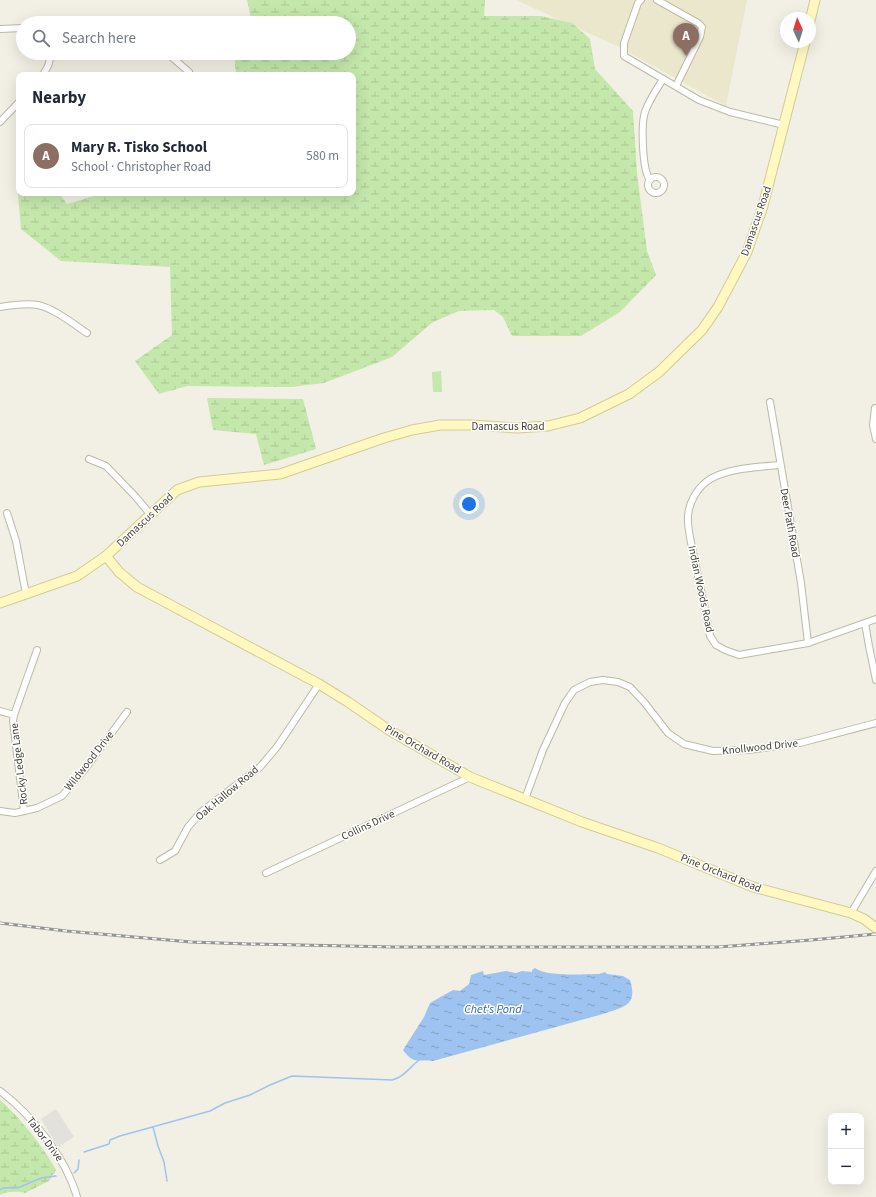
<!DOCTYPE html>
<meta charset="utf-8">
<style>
body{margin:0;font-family:"Source Sans 3",sans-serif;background:#f2f2f3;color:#1f2937}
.controls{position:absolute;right:12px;bottom:12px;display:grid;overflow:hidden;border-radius:8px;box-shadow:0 4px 16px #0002}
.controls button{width:36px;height:36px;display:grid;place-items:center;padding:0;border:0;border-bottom:1px solid #e0e1e3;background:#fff;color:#1f2937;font:20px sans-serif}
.compass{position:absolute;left:780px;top:12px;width:36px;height:36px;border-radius:50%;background:#fff;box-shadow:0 4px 16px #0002;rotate:356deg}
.you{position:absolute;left:469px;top:504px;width:14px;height:14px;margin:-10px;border:3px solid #fff;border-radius:50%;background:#1a73e8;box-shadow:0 0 0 6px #1a73e833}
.badge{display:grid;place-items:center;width:26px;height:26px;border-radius:50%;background:#db2777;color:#fff;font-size:13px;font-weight:700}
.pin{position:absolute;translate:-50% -33px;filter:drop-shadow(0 1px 2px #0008)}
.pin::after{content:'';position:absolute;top:21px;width:14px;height:12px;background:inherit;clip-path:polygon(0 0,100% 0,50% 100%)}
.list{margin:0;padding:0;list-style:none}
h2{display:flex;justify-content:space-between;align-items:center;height:52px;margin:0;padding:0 16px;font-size:17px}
h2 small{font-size:13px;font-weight:400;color:#747a83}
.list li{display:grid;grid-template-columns:26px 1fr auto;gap:12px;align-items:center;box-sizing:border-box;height:64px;margin:0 8px 8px;padding:0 8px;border:1px solid #e0e1e3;border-radius:8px}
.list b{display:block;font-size:15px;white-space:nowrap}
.list p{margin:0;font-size:13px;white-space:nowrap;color:#747a83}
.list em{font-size:13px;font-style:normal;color:#747a83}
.icon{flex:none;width:22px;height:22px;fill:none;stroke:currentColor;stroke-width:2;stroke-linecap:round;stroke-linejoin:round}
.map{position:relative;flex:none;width:876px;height:1197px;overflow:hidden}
.search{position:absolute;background:#fff;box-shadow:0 4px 16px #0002;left:16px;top:16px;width:340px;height:44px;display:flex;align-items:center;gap:10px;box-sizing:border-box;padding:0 14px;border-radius:22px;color:#747a83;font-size:15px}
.panel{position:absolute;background:#fff;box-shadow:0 4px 16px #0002;left:16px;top:72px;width:340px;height:124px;border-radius:8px}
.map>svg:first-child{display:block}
</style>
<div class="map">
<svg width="876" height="1197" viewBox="0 0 876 1197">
<defs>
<pattern id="wetland-marsh" width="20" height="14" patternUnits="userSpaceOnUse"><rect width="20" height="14" fill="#c4e7ab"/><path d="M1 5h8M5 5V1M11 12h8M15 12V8" fill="none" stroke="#aac794"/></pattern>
<pattern id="water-ripples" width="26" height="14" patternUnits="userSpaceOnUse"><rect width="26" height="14" fill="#9ec3f0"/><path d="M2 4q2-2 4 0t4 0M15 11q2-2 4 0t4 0" fill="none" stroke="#82a0c3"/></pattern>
</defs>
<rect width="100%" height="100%" fill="#f2f0e4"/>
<path fill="#ebe7cd" d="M516,0H747L726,106L619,47Z"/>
<path fill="#c4e7ab" d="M441,371L442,392H433L432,372Z"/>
<g fill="url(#wetland-marsh)">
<path d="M247,0H485L484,16H541L572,23L590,39L595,69L633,111L637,173L647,251L656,275L620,312L581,336H512L503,317L494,310L459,311L433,322L392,357L324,383L291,387L187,386L159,394L135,361L172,335L170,267L61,261L21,229L17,183L19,182V193H59L67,204L104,193H353V75H236L234,53H349V23H252Z"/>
<path d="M207,398L303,399L316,449L264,465L256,434L213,430Z"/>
<path d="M0,1100C18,1115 45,1149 56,1170L49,1181L25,1193C18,1191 6,1191 0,1195Z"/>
</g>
<path fill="#e2e1dc" d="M56,1109L74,1137L58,1147L41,1119Z"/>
<path fill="url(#water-ripples)" d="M535,968C546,977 585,974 599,974L605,972L607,974L623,976L630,980C638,1006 624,1007 603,1014L433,1061C417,1059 414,1065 403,1050L424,1017L430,1003L453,990L460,991L469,984L471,975L483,971L484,975L506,971L516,973L522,971L532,972V970Z"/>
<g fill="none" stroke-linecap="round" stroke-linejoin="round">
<g stroke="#9ec3f0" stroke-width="1.5">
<path d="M153,1127L158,1146L164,1162L167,1181"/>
<path d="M84,1152L109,1144L110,1140L120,1136L210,1111L225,1103L250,1095L270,1085L292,1076L392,1080C404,1077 409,1068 419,1060"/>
<path d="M74,1173L78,1169L79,1160"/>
<path d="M0,1190L3,1188L20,1187L41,1178L56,1176"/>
</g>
<g stroke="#bdb9a6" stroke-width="8">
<g id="street">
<path d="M641,0L638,3L624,43V56L699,100L730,112L784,125"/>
<path d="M657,0L698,23L702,27L700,37L676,86"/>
<path d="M97,23H104"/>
<path d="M0,29L23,28"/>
<path d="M167,53L189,72"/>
<path d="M43,75C47,68 51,62 50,53"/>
<path d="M0,122L19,102"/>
<circle cx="656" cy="185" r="8"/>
<path d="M650,180C642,170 641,124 645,112C649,100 657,89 663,79"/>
<path d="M0,307C12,305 25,303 38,305C55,309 72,323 87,333"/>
<path d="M770,402L801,583L808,643"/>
<path d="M875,408L873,425L876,439"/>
<path d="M89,459L106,466L135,496L150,514"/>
<path d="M780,465C759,467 723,468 706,482C696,490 689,503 688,516C687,529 692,545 694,558C700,584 705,610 710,636L716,645L725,650L739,655L808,643L876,619"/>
<path d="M7,513L16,541L26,594"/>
<path d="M865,623L869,646L876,680"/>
<path d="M0,711L14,715"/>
<path d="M525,799L543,750L565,703L574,690L590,682L603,680L618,682L630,687L644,702L668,733L684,744L713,751L748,750L800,743L876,723"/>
<path d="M0,811L15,813L37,808L62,796L85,769L127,712"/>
<path d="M24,811L13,721L14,715L37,650"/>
<path d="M160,860L175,851L188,827L200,813L260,767L277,747L319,684"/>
<path d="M266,873L470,777"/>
<path d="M851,913L876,871"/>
<path d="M0,1091C32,1115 66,1158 77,1197"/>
</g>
</g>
<g stroke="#d3cb93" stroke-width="11">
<g id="secondary">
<path d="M810,21L815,0"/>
<path d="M106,556L119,572L137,587L319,684L348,702L389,730L470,777L582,822L658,848L753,887L851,913L864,919L876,928"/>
<path d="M0,603L77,576L106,556L177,490L199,482L280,474L384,438L412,430L440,425H471L517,428L548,426L580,418L629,394L659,372L702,330L718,307L747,252L763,206L805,42"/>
</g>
</g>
<use href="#street" stroke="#fff" stroke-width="6"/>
<use href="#secondary" stroke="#fff9c1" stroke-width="9"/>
<g stroke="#949494" stroke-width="3">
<path id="rail" d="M0,923L66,931L191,942L248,944L394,947H718L811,940L876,934"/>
</g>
<use href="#rail" stroke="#fff" stroke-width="1.5" stroke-dasharray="4.5" stroke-linecap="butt"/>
</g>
<g text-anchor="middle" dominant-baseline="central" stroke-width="3" stroke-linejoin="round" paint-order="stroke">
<g font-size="11" fill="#444034" stroke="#fff">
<text transform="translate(756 221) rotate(-71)">Damascus Road</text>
<text x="508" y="426">Damascus Road</text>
<text transform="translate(145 520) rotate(-43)">Damascus Road</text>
<text transform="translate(790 523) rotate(80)">Deer Path Road</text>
<text transform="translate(701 589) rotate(78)">Indian Woods Road</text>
<text transform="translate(760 747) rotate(-6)">Knollwood Drive</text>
<text transform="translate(423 749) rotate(30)">Pine Orchard Road</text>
<text transform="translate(89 761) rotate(-52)">Wildwood Drive</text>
<text transform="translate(19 764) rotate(-97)">Rocky Ledge Lane</text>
<text transform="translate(227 793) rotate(-40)">Oak Hallow Road</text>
<text transform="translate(368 825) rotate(-25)">Collins Drive</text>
<text transform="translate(721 873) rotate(22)">Pine Orchard Road</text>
<text transform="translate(45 1139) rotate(53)">Tabor Drive</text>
</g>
<g font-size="12" font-style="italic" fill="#2d66b0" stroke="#fff">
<text x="493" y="1009">Chet's Pond</text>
</g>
</g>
</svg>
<div class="controls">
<button>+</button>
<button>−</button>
</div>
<svg class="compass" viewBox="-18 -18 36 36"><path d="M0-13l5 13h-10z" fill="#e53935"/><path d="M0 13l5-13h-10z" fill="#747a83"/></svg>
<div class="you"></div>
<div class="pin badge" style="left:686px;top:56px;background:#8d6e63">A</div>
<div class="search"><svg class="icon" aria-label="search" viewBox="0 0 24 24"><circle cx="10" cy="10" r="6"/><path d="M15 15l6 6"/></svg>Search here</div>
<section class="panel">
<h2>Nearby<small></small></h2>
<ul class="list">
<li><span class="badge" style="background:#8d6e63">A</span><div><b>Mary R. Tisko School</b><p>School · Christopher Road</p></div><em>580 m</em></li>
</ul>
</section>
</div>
